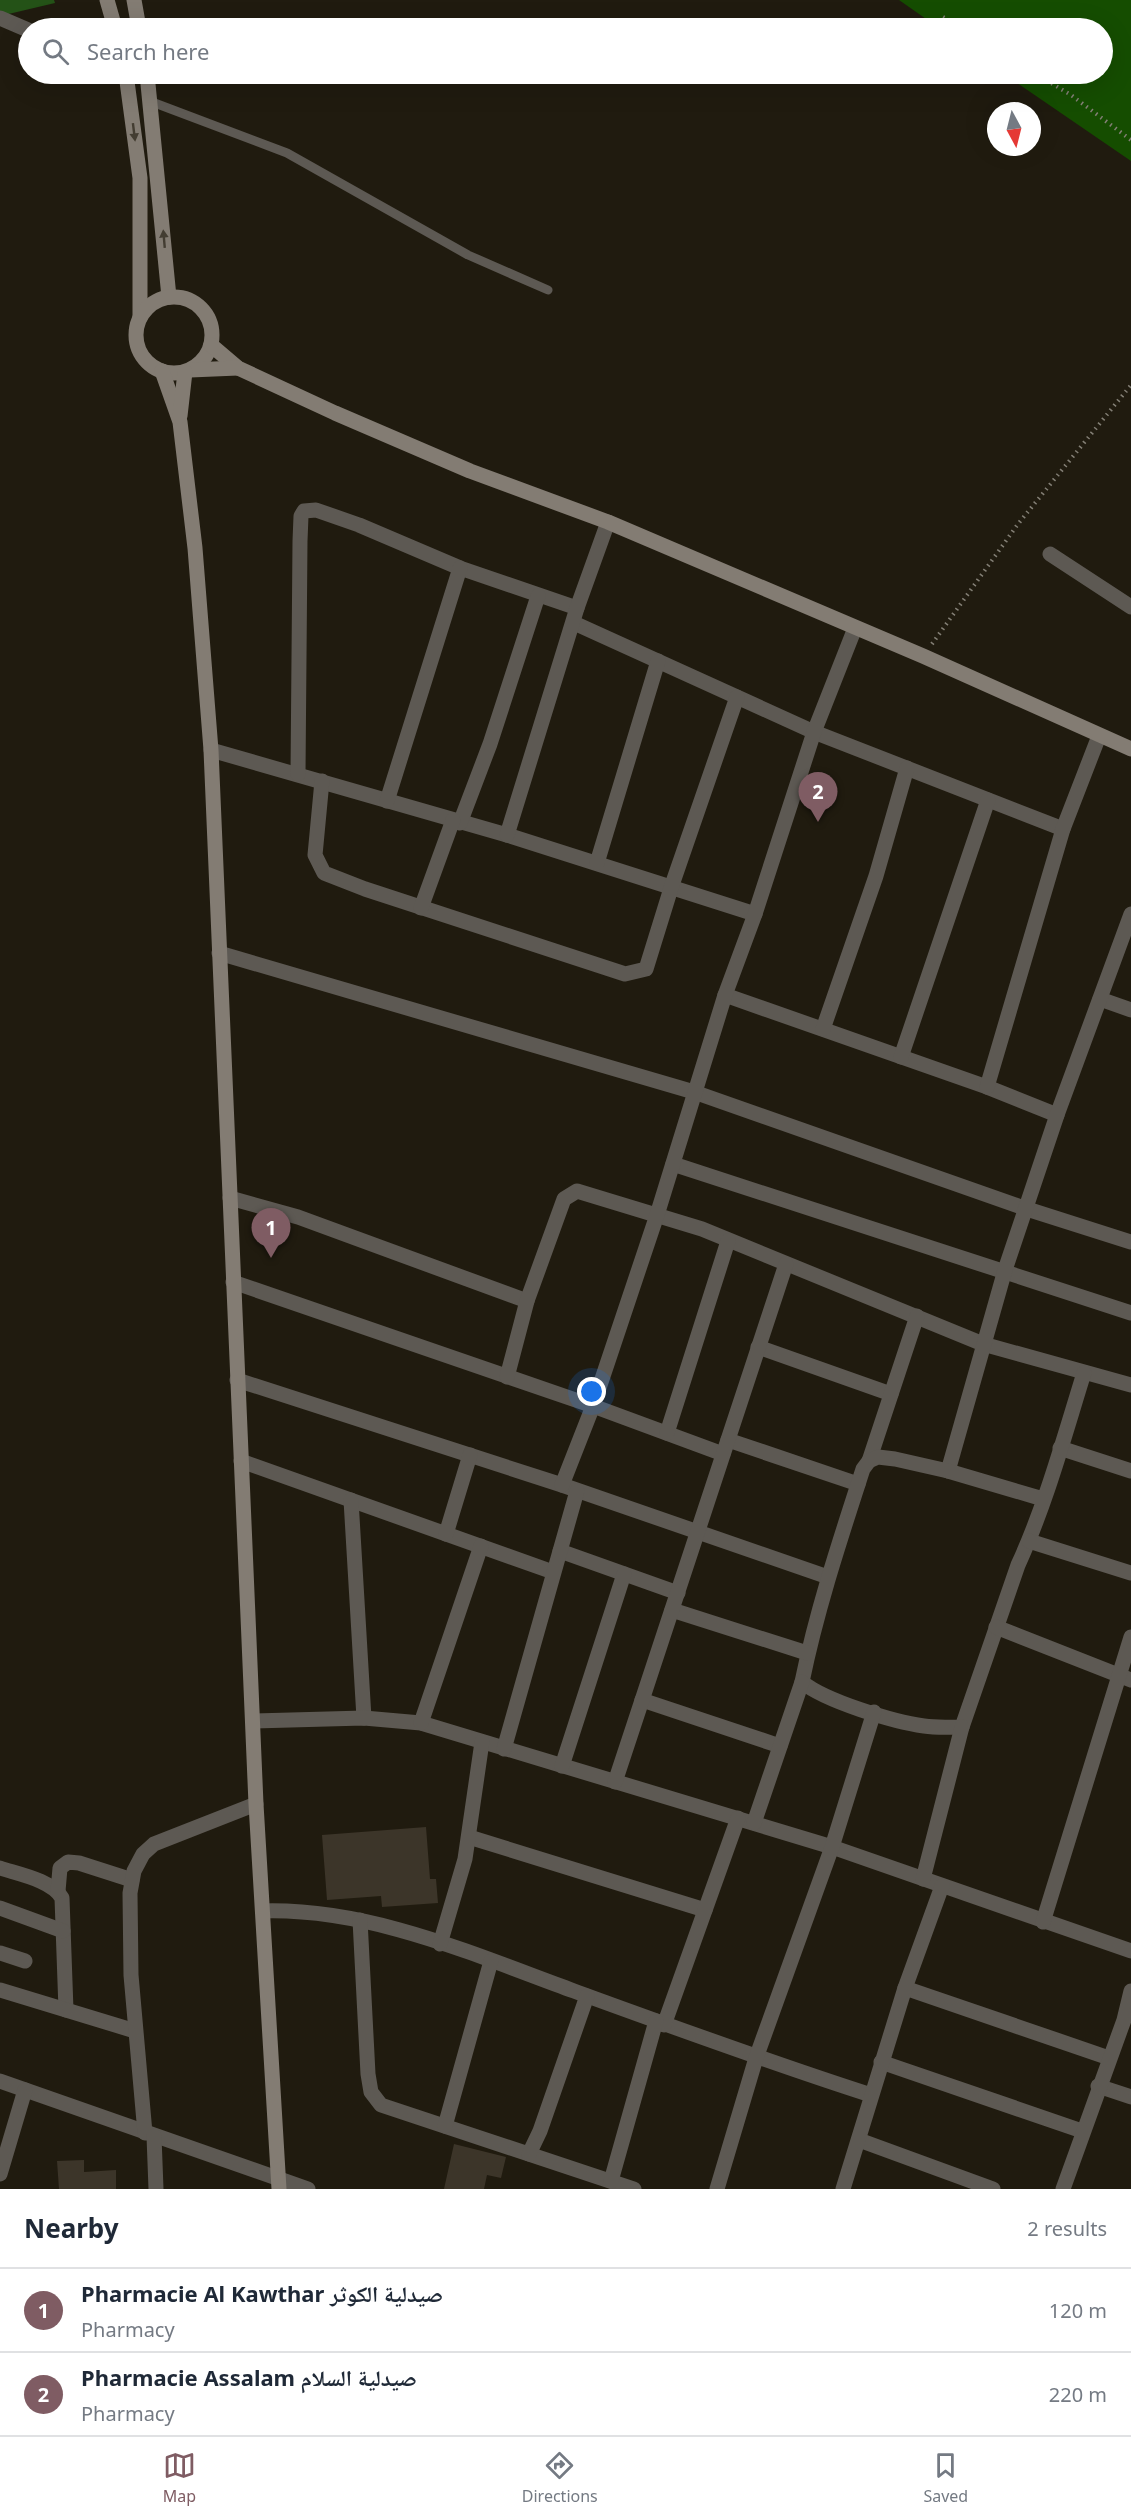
<!DOCTYPE html>
<meta charset="utf-8">
<style>
body{margin:0;font-family:"Noto Sans","Noto Naskh Arabic",sans-serif;background:#f6f6f7;color:#1f2937}
.compass{position:absolute;left:987px;top:102px;width:54px;height:54px;border-radius:50%;background:#fff;box-shadow:0 6px 24px #0002;rotate:173deg}
.you{position:absolute;left:592px;top:1392px;width:21px;height:21px;margin:-15px;border:4px solid #fff;border-radius:50%;background:#1a73e8;box-shadow:0 0 0 9px #1a73e833}
.badge{display:grid;place-items:center;width:39px;height:39px;border-radius:50%;background:#7f5c63;color:#fff;font-size:20px;font-weight:700}
.pin{position:absolute;translate:-50% -50px;filter:drop-shadow(0 2px 3px #0008)}
.pin::after{content:'';position:absolute;top:32px;width:21px;height:18px;background:inherit;clip-path:polygon(0 0,100% 0,50% 100%)}
.list{margin:0;padding:0;list-style:none}
h2{display:flex;justify-content:space-between;align-items:center;height:78px;margin:0;padding:0 24px;font-size:26px}
h2 small{font-size:20px;font-weight:400;color:#747a83}
.list li{display:grid;grid-template-columns:39px 1fr auto;gap:18px;align-items:center;box-sizing:border-box;height:84px;padding:0 24px;border-top:2px solid #e0e1e3}
.list b{display:block;font-size:22px;white-space:nowrap}
.list p{margin:0;font-size:20px;white-space:nowrap;color:#747a83}
.list em{font-size:20px;font-style:normal;color:#747a83}
.icon{flex:none;width:33px;height:33px;fill:none;stroke:currentColor;stroke-width:2;stroke-linecap:round;stroke-linejoin:round}
.map{position:relative;flex:none;width:1131px;height:2189px;overflow:hidden}
.search{position:absolute;background:#fff;box-shadow:0 6px 24px #0002;left:18px;right:18px;top:18px;height:66px;display:flex;align-items:center;gap:15px;box-sizing:border-box;padding:0 21px;border-radius:33px;color:#747a83;font-size:22px}
.sheet{height:246px;background:#fff}
nav{display:flex;justify-content:space-around;align-items:center;box-sizing:border-box;height:84px;border-top:2px solid #e0e1e3;background:#fff;font-size:16px;color:#747a83}
nav a{display:grid;justify-items:center;gap:3px}
nav .on{color:#7f5c63}
.map>svg:first-child{display:block}
</style>
<div class="map">
<svg width="1131" height="2189" viewBox="0 0 1131 2189">
<rect width="100%" height="100%" fill="#201b0f"/>
<path fill="#154d00" d="M899,0H1131V161L1004,74H1102V28H939Z"/>
<path fill="#245217" d="M0,0H54L55,3L0,16Z"/>
<g fill="#3c3529">
<path d="M426,1827L430,1879H436L438,1903L382,1907L381,1896L327,1900L322,1835Z"/>
<path d="M454,2144L506,2157L501,2178L487,2175L484,2189H444Z"/>
<path d="M84,2160V2172L116,2170V2189H59L57,2161Z"/>
</g>
<g fill="none" stroke-linecap="round" stroke-linejoin="round">
<g stroke="#837f75" stroke-width="4" stroke-dasharray="1.5 4.5" stroke-linecap="butt">
<path d="M943,17L962,28"/>
<path d="M1036,74L1071,95L1131,140"/>
<path d="M932,644L1018,524L1131,385"/>
</g>
<path stroke="#5d5953" stroke-width="9" d="M152,102L287,153L468,255L548,290"/>
<g stroke="#5d5953" stroke-width="15">
<path d="M0,18L28,30"/>
<path d="M1050,554L1131,607"/>
<path d="M574,623L814,732L1063,829"/>
<path d="M211,750L507,835L755,914"/>
<path d="M298,774L300,541L301,516L304,511L316,510L359,525L460,568L577,608"/>
<path d="M322,781L315,855L324,873L365,889L625,974L646,969L672,885L737,697"/>
<path d="M387,801L460,568"/>
<path d="M460,823L490,744L538,596"/>
<path d="M507,835L577,608L608,522"/>
<path d="M597,863L658,661"/>
<path d="M421,908L453,820"/>
<path d="M219,953L694,1092L1027,1209L1131,1242"/>
<path d="M725,995L987,1087L1057,1115"/>
<path d="M1100,999L1131,1010"/>
<path d="M823,1029L876,876L907,768"/>
<path d="M901,1057L988,800"/>
<path d="M987,1087L1063,829L1099,736"/>
<path d="M673,1164L1131,1313"/>
<path d="M230,1198L298,1217L527,1301"/>
<path d="M233,1282L593,1406L723,1454"/>
<path d="M758,1347L891,1394"/>
<path d="M507,1377L527,1301L564,1199L577,1191L702,1229L983,1344L1131,1385"/>
<path d="M237,1380L562,1485L828,1577"/>
<path d="M667,1433L728,1241"/>
<path d="M728,1440L858,1484"/>
<path d="M1060,1448L1131,1471"/>
<path d="M241,1461L553,1572"/>
<path d="M869,1461L917,1316"/>
<path d="M948,1471L1005,1270L1057,1115L1131,914"/>
<path d="M562,1485L593,1406L657,1215L725,995L755,914L814,732L855,628"/>
<path d="M1043,1499L948,1471L895,1459L878,1457L869,1461L863,1469C840,1540 817,1609 802,1682C825,1701 894,1722 924,1726C937,1728 949,1727 962,1727L1018,1565C1046,1504 1064,1437 1084,1373"/>
<path d="M351,1500L364,1718"/>
<path d="M446,1534L470,1455"/>
<path d="M1029,1541L1131,1573"/>
<path d="M560,1551L678,1593"/>
<path d="M672,1610L807,1653"/>
<path d="M996,1627L1131,1680"/>
<path d="M642,1700L780,1746"/>
<path d="M253,1721L364,1718L421,1723L832,1847L1131,1951"/>
<path d="M421,1723L481,1546"/>
<path d="M504,1749L577,1491"/>
<path d="M562,1766L624,1574"/>
<path d="M615,1782L786,1264"/>
<path d="M754,1823L802,1682"/>
<path d="M469,1837L705,1910"/>
<path d="M0,1868C18,1874 52,1880 62,1898L66,2010"/>
<path d="M923,1879L962,1727"/>
<path d="M58,1891L60,1868L68,1862L79,1863L132,1880"/>
<path d="M0,1908L63,1931"/>
<path d="M263,1911C370,1908 475,1955 574,1991C673,2027 771,2063 871,2095"/>
<path d="M360,1920L368,2074L371,2092L381,2105L634,2189"/>
<path d="M1043,1922L1131,1637"/>
<path d="M440,1944L465,1859L482,1742"/>
<path d="M0,1953L25,1961"/>
<path d="M905,1988L1109,2058"/>
<path d="M0,1990L135,2031"/>
<path d="M664,2025L738,1818"/>
<path d="M881,2062L1082,2131"/>
<path d="M0,2081L308,2189"/>
<path d="M1098,2086L1131,2097"/>
<path d="M445,2126L491,1961"/>
<path d="M145,2133L131,1975L130,1893L134,1871L143,1854L154,1844L256,1804"/>
<path d="M154,2136L156,2189"/>
<path d="M859,2140L993,2189"/>
<path d="M529,2154L540,2131L587,1996"/>
<path d="M0,2174L25,2090"/>
<path d="M611,2181L656,2021"/>
<path d="M717,2189L756,2058L832,1847L874,1712"/>
<path d="M843,2189L905,1988L942,1886"/>
<path d="M1063,2189L1124,2020L1131,1991"/>
</g>
<g stroke="#837c73" stroke-width="15">
<path d="M107,0L115,28"/>
<path d="M134,0L139,28"/>
<path d="M126,74L140,178V317"/>
<path d="M147,74L169,297"/>
<circle cx="174" cy="335" r="38"/>
<path d="M211,345L238,368L335,413L470,471L608,522L923,656L1131,749"/>
<path d="M190,370L238,368"/>
<path d="M162,371L180,422L195,548L211,750L256,1804L279,2189"/>
<path d="M180,416L185,372"/>
</g>
</g>
<defs><path id="oneway-solid" d="M-6-.8H1V-3.2L6.5 0L1 3.2V.8H-6Z" transform="scale(1.5)"/></defs>
<g fill="#433d32">
<use href="#oneway-solid" transform="translate(134 132) rotate(83)"/>
<use href="#oneway-solid" transform="translate(164 239) rotate(-95)"/>
</g>
</svg>
<svg class="compass" viewBox="-18 -18 36 36"><path d="M0-13l5 13h-10z" fill="#e53935"/><path d="M0 13l5-13h-10z" fill="#747a83"/></svg>
<div class="you"></div>
<div class="pin badge" style="left:271px;top:1258px">1</div>
<div class="pin badge" style="left:818px;top:822px">2</div>
<div class="search"><svg class="icon" aria-label="search" viewBox="0 0 24 24"><circle cx="10" cy="10" r="6"/><path d="M15 15l6 6"/></svg>Search here</div>
</div>
<section class="sheet">
<h2>Nearby<small>2 results</small></h2>
<ul class="list">
<li><span class="badge">1</span><div><b>Pharmacie Al Kawthar صيدلية الكوثر</b><p>Pharmacy</p></div><em>120 m</em></li>
<li><span class="badge">2</span><div><b>Pharmacie Assalam صيدلية السلام</b><p>Pharmacy</p></div><em>220 m</em></li>
</ul>
</section>
<nav>
<a class="on"><svg class="icon" aria-label="map" viewBox="0 0 24 24"><path d="M3 6l6-2 6 2 6-2v14l-6 2-6-2-6 2zM9 4v14M15 6v14"/></svg>Map</a>
<a><svg class="icon" aria-label="directions" viewBox="0 0 24 24"><path d="M12 3l9 9-9 9-9-9zM9 14v-3h6M13 9l2 2-2 2"/></svg>Directions</a>
<a><svg class="icon" aria-label="saved" viewBox="0 0 24 24"><path d="M7 4h10v16l-5-4-5 4z"/></svg>Saved</a>
</nav>
